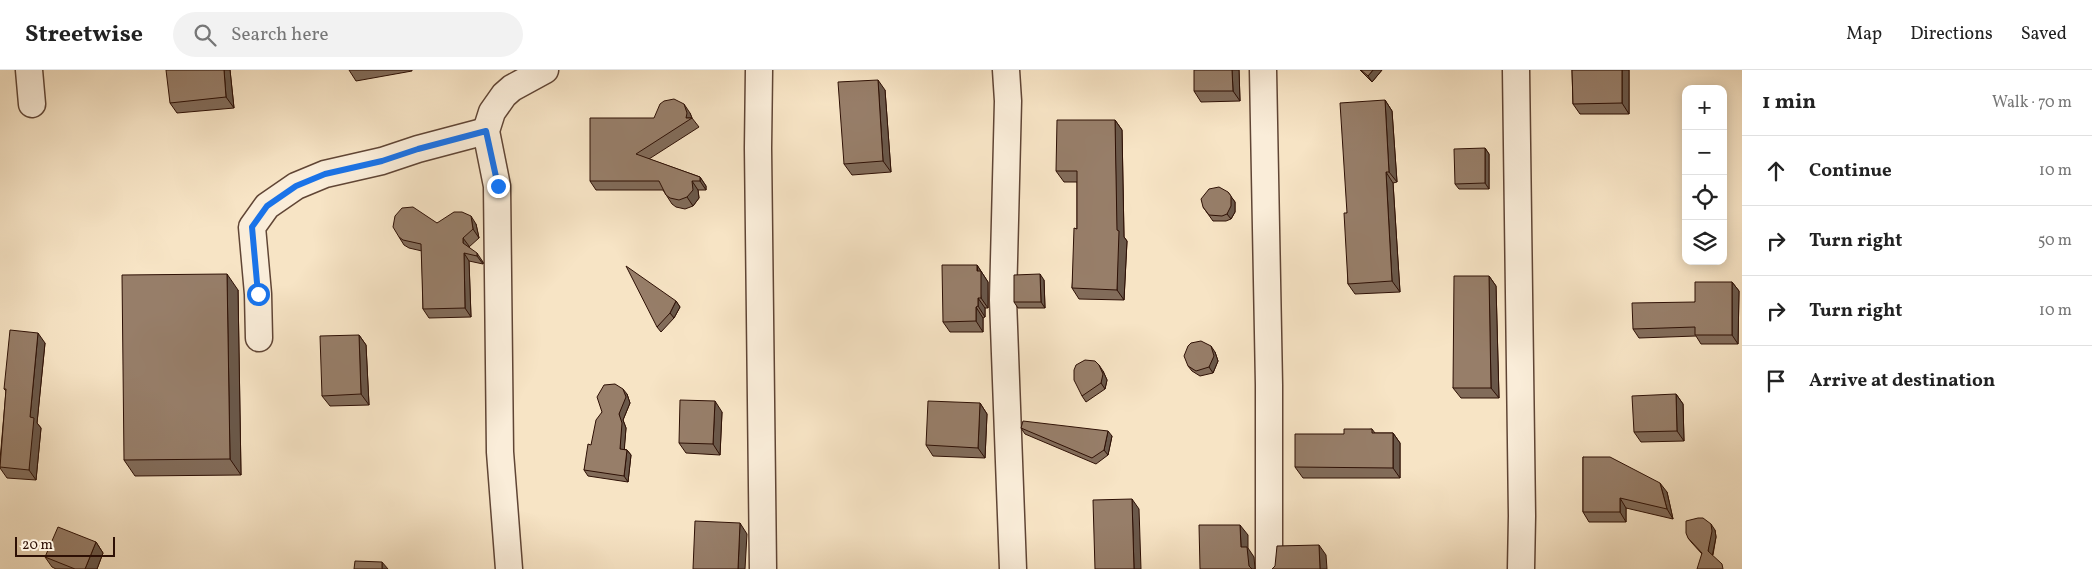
<!DOCTYPE html>
<meta charset="utf-8">
<style>
body{margin:0;font-family:Vollkorn,serif;background:#f2f2f2;color:#222}
.controls{position:absolute;right:15px;top:15px;display:grid;overflow:hidden;border-radius:10px;box-shadow:0 2px 12px #0003}
.controls button{width:45px;height:45px;display:grid;place-items:center;padding:0;border:0;border-bottom:1px solid #e0e0e0;background:#fff;color:#222;font:25px sans-serif}
.scale{position:absolute;left:15px;bottom:12px;width:100px;box-sizing:border-box;padding-left:5px;border:2px solid #2e1005;border-top:0;font-size:14px;line-height:18px;white-space:nowrap;color:#2e1005;-webkit-text-stroke:4px #faedd9;paint-order:stroke}
.stop{position:absolute;width:15px;height:15px;margin:-11px;border:4px solid #1a73e8;border-radius:50%;background:#fff}
.stop.end{background:#1a73e8;border-color:#fff;box-shadow:0 1px 5px #0008}
.list{margin:0;padding:0;list-style:none}
h2{display:flex;justify-content:space-between;align-items:center;height:65px;margin:0;padding:0 20px;font-size:21px}
h2 small{font-size:16px;font-weight:400;color:#767676}
.list li{display:grid;grid-template-columns:32px 1fr auto;gap:15px;align-items:center;box-sizing:border-box;height:70px;padding:0 20px;border-top:1px solid #e0e0e0}
.list b{display:block;font-size:19px;white-space:nowrap}
.list em{font-size:16px;font-style:normal;color:#767676}
.icon{flex:none;width:28px;height:28px;fill:none;stroke:currentColor;stroke-width:2;stroke-linecap:round;stroke-linejoin:round}
.map{position:relative;flex:none;width:1742px;height:499px;overflow:hidden}
header{display:flex;align-items:center;gap:30px;box-sizing:border-box;height:70px;padding:0 25px;background:#fff;border-bottom:1px solid #e0e0e0}
header strong{font-size:24px}
nav{display:flex;gap:28px;margin-inline-start:auto;font-size:18px}
.search{width:350px;height:45px;background:#f2f2f2;display:flex;align-items:center;gap:12px;box-sizing:border-box;padding:0 18px;border-radius:28px;color:#767676;font-size:19px}
main{display:flex}
aside{flex:1;background:#fff}
.map>svg:first-child{display:block}
</style>
<header>
<strong>Streetwise</strong>
<div class="search"><svg class="icon" aria-label="search" viewBox="0 0 24 24"><circle cx="10" cy="10" r="6"/><path d="M15 15l6 6"/></svg>Search here</div>
<nav><a>Map</a><a>Directions</a><a>Saved</a></nav>
</header>
<main>
<div class="map">
<svg width="1742" height="499" viewBox="0 0 1742 499">
<rect width="100%" height="100%" fill="#f7e4c5"/>
<filter id="stains"><feTurbulence type="fractalNoise" baseFrequency=".004" numOctaves="4"/><feColorMatrix values="0 0 0 0 .2 0 0 0 0 .09 0 0 0 0 .02 0 0 0 .5 -.17"/></filter>
<radialGradient id="worn" r=".72"><stop offset=".6" stop-color="#630" stop-opacity="0"/><stop offset="1" stop-color="#630" stop-opacity=".3"/></radialGradient>
<g fill="none" stroke-linecap="round" stroke-linejoin="round">
<g stroke="#604535" stroke-width="29">
<g id="minor">
<path d="M29,0L32,34"/>
<path d="M759,0L758,78L763,499"/>
<path d="M1006,0L1008,31L1003,230L1013,499"/>
<path d="M1263,0L1269,315V499"/>
<path d="M1516,0L1522,446L1521,499"/>
<path d="M259,268L258,224L252,157L267,136L296,116L325,104L382,91L418,79L486,61"/>
<path d="M509,499L500,382L497,116L486,61L492,42L504,25L512,18L545,0"/>
</g>
</g>
<use href="#minor" stroke="#faedd9" stroke-width="26"/>
</g>
<g fill="#826c5a" stroke="#2e1005">
<path d="M230,0L234,38L177,43L170,33Z"/>
<path d="M349,0H412V1L356,11Z"/>
<path d="M1239,0L1240,31L1201,32L1194,21Z"/>
<path d="M1360,0H1382L1372,12Z"/>
<path d="M1572,0H1629V44H1580L1573,34Z"/>
<path d="M885,20L891,102L852,105L844,94Z"/>
<path d="M1385,30L1392,41L1397,112L1393,113L1400,222L1355,224L1348,214L1347,143Z"/>
<path d="M690,43L692,48L699,57L649,89L700,107L706,116V120H698L699,128L693,136L685,139L676,137L672,134L663,120H596L590,111L654,48Z"/>
<path d="M1115,50L1122,60L1124,167L1127,171L1124,230L1079,229L1072,218L1077,159V112H1064L1056,101Z"/>
<path d="M1485,78L1489,84V119H1459L1455,114Z"/>
<path d="M1232,128L1235,132V142L1231,149L1226,151H1213L1203,137Z"/>
<path d="M437,153L476,154L479,168L469,177L483,192V194L469,191L471,247L429,248L423,239L422,181L409,178L404,175L399,167Z"/>
<path d="M977,195L988,212V238H985V247L983,248V262H950L943,252Z"/>
<path d="M1489,206L1496,216L1499,328H1461L1453,318Z"/>
<path d="M1044,210L1045,238H1018L1014,232Z"/>
<path d="M1732,212L1739,221L1738,274H1701L1696,266L1639,268L1633,259L1695,232Z"/>
<path d="M238,220L241,405L135,406L124,390Z"/>
<path d="M676,231L680,237L674,248L661,262L657,257Z"/>
<path d="M359,265L366,275L369,335L330,336L322,326Z"/>
<path d="M45,273L37,353L41,358L36,410L7,408L0,398V390L6,321L4,319Z"/>
<path d="M1215,282L1218,291L1213,303L1200,306L1192,301L1188,296Z"/>
<path d="M1103,301L1107,310L1105,319L1086,332L1082,326Z"/>
<path d="M627,324L630,333L623,350L626,358L624,379L627,380L631,385L628,412L588,406L584,400L602,342Z"/>
<path d="M1676,324L1683,334L1684,371L1641,372L1634,362Z"/>
<path d="M980,333L987,344L985,388L933,386L926,375Z"/>
<path d="M722,342L720,385L686,383L679,373Z"/>
<path d="M1021,358L1112,366L1108,385L1096,394L1025,364Z"/>
<path d="M1372,359L1375,363H1393L1400,373V408H1303L1295,397L1344,364Z"/>
<path d="M1583,387L1667,422L1673,449L1626,438V452H1589L1583,442Z"/>
<path d="M1715,460L1716,467L1713,485L1702,484L1692,473L1688,468Z"/>
<path d="M96,472L103,483L97,499H56L52,497L45,487Z"/>
</g>
<g fill="#6a584a" stroke="#2e1005">
<path d="M224,0H230L234,38L226,27Z"/>
<path d="M1232,0H1239L1240,31L1233,21Z"/>
<path d="M1373,0H1382L1372,12L1368,6Z"/>
<path d="M1622,0H1629V44L1622,33Z"/>
<path d="M878,10L885,20L891,102L883,91Z"/>
<path d="M1385,30L1392,41L1397,112L1389,102Z"/>
<path d="M684,34L690,43L692,48H686Z"/>
<path d="M1115,50L1122,60L1124,167L1127,171L1124,230L1117,220Z"/>
<path d="M1485,78L1489,84V119L1485,113Z"/>
<path d="M1386,102L1393,113L1400,222L1392,211Z"/>
<path d="M700,107L706,116V120L700,111Z"/>
<path d="M692,111L698,120L699,128L693,136L687,127Z"/>
<path d="M1228,122L1235,132V142L1231,149L1227,144Z"/>
<path d="M471,146L476,154L479,168L473,159Z"/>
<path d="M463,168L469,176V181L463,173Z"/>
<path d="M464,183L469,191L471,247L465,238Z"/>
<path d="M477,183L483,192V194L477,186Z"/>
<path d="M977,195L988,212V238L981,228Z"/>
<path d="M227,204L238,220L241,405L230,389Z"/>
<path d="M1040,204L1044,210L1045,238L1041,232Z"/>
<path d="M1489,206L1496,216L1499,328L1491,318Z"/>
<path d="M1732,212L1739,221L1738,274L1732,265Z"/>
<path d="M978,228L985,238V247L978,236Z"/>
<path d="M676,231L680,237L674,248L670,243Z"/>
<path d="M976,237L983,248V262L976,251Z"/>
<path d="M38,263L45,273L37,353L41,358L36,410L29,400L30,347Z"/>
<path d="M359,265L366,275L369,335L361,324Z"/>
<path d="M1211,276L1215,282L1218,291L1213,303L1209,297Z"/>
<path d="M1099,295L1103,301L1107,310L1105,319L1101,313Z"/>
<path d="M623,319L627,324L630,333L623,350L626,358L624,384L620,379L619,344Z"/>
<path d="M1676,324L1683,334L1684,371L1677,361Z"/>
<path d="M715,331L722,342L720,385L713,374Z"/>
<path d="M980,333L987,344L985,388L978,378Z"/>
<path d="M1108,361L1112,366L1108,385L1104,380Z"/>
<path d="M1393,363L1400,373V408L1393,398Z"/>
<path d="M627,380L631,385L628,412L624,406Z"/>
<path d="M1660,413L1667,422L1673,449L1667,439Z"/>
<path d="M1620,428L1626,438V452L1620,442Z"/>
<path d="M1132,429L1139,439L1141,499H1134Z"/>
<path d="M740,453L747,464L745,499H738Z"/>
<path d="M1711,454L1715,460L1716,467L1712,487L1708,481Z"/>
<path d="M1240,455L1248,465V478L1254,487L1255,499H1251L1249,496L1241,477Z"/>
<path d="M96,472L103,483L97,499H85Z"/>
<path d="M1319,475L1326,485L1327,499H1320Z"/>
<path d="M382,492L388,499H382Z"/>
</g>
<g fill="#977e69" stroke="#2e1005">
<path d="M166,0H224L226,27L170,33Z"/>
<path d="M1194,0H1232L1233,21H1194Z"/>
<path d="M1361,0H1373L1368,6Z"/>
<path d="M1572,0H1622V33L1573,34Z"/>
<path d="M878,10L883,91L844,94L838,12Z"/>
<path d="M674,29L684,34L687,43L686,48H692L636,84L700,107V111H692L693,120L687,127L679,130L670,128L666,125L659,111H590V48H654L660,34L664,31Z"/>
<path d="M1385,30L1389,102H1386L1392,211L1348,214L1344,143H1347L1340,33Z"/>
<path d="M1057,50H1115L1117,160L1119,161L1117,220L1072,218L1074,158L1077,159V101H1056Z"/>
<path d="M1485,78V113L1455,114L1454,79Z"/>
<path d="M1219,117L1228,122L1231,126V136L1227,144L1222,146L1209,145L1203,137L1201,129L1209,119Z"/>
<path d="M413,137L437,153L454,142H462L471,146L473,159L463,168V173L477,183V186L464,183L465,238L423,239L421,174L403,170L399,167L393,157L395,146L402,138Z"/>
<path d="M942,195H977V201H981V228H978V236L976,237V251L943,252Z"/>
<path d="M626,196L676,231L670,243L657,257Z"/>
<path d="M227,204L230,389L124,390L122,205Z"/>
<path d="M1040,204L1041,232H1014V205Z"/>
<path d="M1454,206H1489L1491,318H1453Z"/>
<path d="M1695,212H1732V265H1695V257L1633,259L1632,233L1695,232Z"/>
<path d="M10,260L38,263L30,347L34,348L29,400L0,397L6,319H4Z"/>
<path d="M359,265L361,324L322,326L320,266Z"/>
<path d="M1201,271L1211,276L1214,286L1209,297L1196,301L1188,296L1184,286L1188,276L1191,273Z"/>
<path d="M1085,290L1095,291L1099,295L1103,304L1101,313L1082,326L1074,310V300L1076,295Z"/>
<path d="M615,314L623,319L626,327L619,344L622,353L620,379L627,380L624,406L584,400L588,374L591,375L596,350L602,342L597,327L604,315Z"/>
<path d="M1676,324L1677,361L1634,362L1632,326Z"/>
<path d="M680,330L715,331L713,374L679,373Z"/>
<path d="M928,331L980,333L978,378L926,375Z"/>
<path d="M1023,351L1108,361L1104,380L1092,388L1021,358Z"/>
<path d="M1344,359H1372V363H1393V398L1295,397V364H1344Z"/>
<path d="M1583,387H1610L1660,413L1667,439L1620,428V442H1583Z"/>
<path d="M1132,429L1134,499H1095L1093,430Z"/>
<path d="M1698,448H1703L1711,454L1712,461L1708,481L1722,494L1723,499H1697L1702,483L1688,468L1686,463V451Z"/>
<path d="M695,451L740,453L738,499H693Z"/>
<path d="M1199,455H1240L1241,477H1247L1249,496L1252,499H1200Z"/>
<path d="M58,457L96,472L85,499H75L45,487Z"/>
<path d="M1319,475L1320,499H1272L1275,496L1277,476Z"/>
<path d="M355,491L382,492V499H354Z"/>
</g>
<g fill="none" stroke-linecap="round" stroke-linejoin="round">
<path stroke="#1a73e8" stroke-width="6" d="M258,224L252,157L267,136L296,116L325,104L382,91L418,79L486,61L498,116"/>
</g>
<rect width="100%" height="100%" filter="url(#stains)"/>
<rect width="100%" height="100%" fill="url(#worn)"/>
</svg>
<div class="controls">
<button>+</button>
<button>−</button>
<button><svg class="icon" aria-label="locate" viewBox="0 0 24 24"><circle cx="12" cy="12" r="6"/><path d="M12 2v4M12 18v4M2 12h4M18 12h4"/></svg></button>
<button><svg class="icon" aria-label="layers" viewBox="0 0 24 24"><path d="M12 4l9 5-9 5-9-5zM3 14l9 5 9-5"/></svg></button>
</div>
<div class="scale">20 m</div>
<div class="stop" style="left:258px;top:224px"></div>
<div class="stop end" style="left:498px;top:116px"></div>
</div>
<aside>
<h2>1 min<small>Walk · 70 m</small></h2>
<ul class="list">
<li><svg class="icon" aria-label="ahead" viewBox="0 0 24 24"><path d="M12 20V5M6 11l6-6 6 6"/></svg><div><b>Continue</b></div><em>10 m</em></li>
<li><svg class="icon" aria-label="right" viewBox="0 0 24 24"><path d="M7 20v-9h11M14 6l5 5-5 5"/></svg><div><b>Turn right</b></div><em>50 m</em></li>
<li><svg class="icon" aria-label="right" viewBox="0 0 24 24"><path d="M7 20v-9h11M14 6l5 5-5 5"/></svg><div><b>Turn right</b></div><em>10 m</em></li>
<li><svg class="icon" aria-label="arrive" viewBox="0 0 24 24"><path d="M6 21V4h12l-3 4 3 4H6"/></svg><div><b>Arrive at destination</b></div></li>
</ul>
</aside>
</main>
